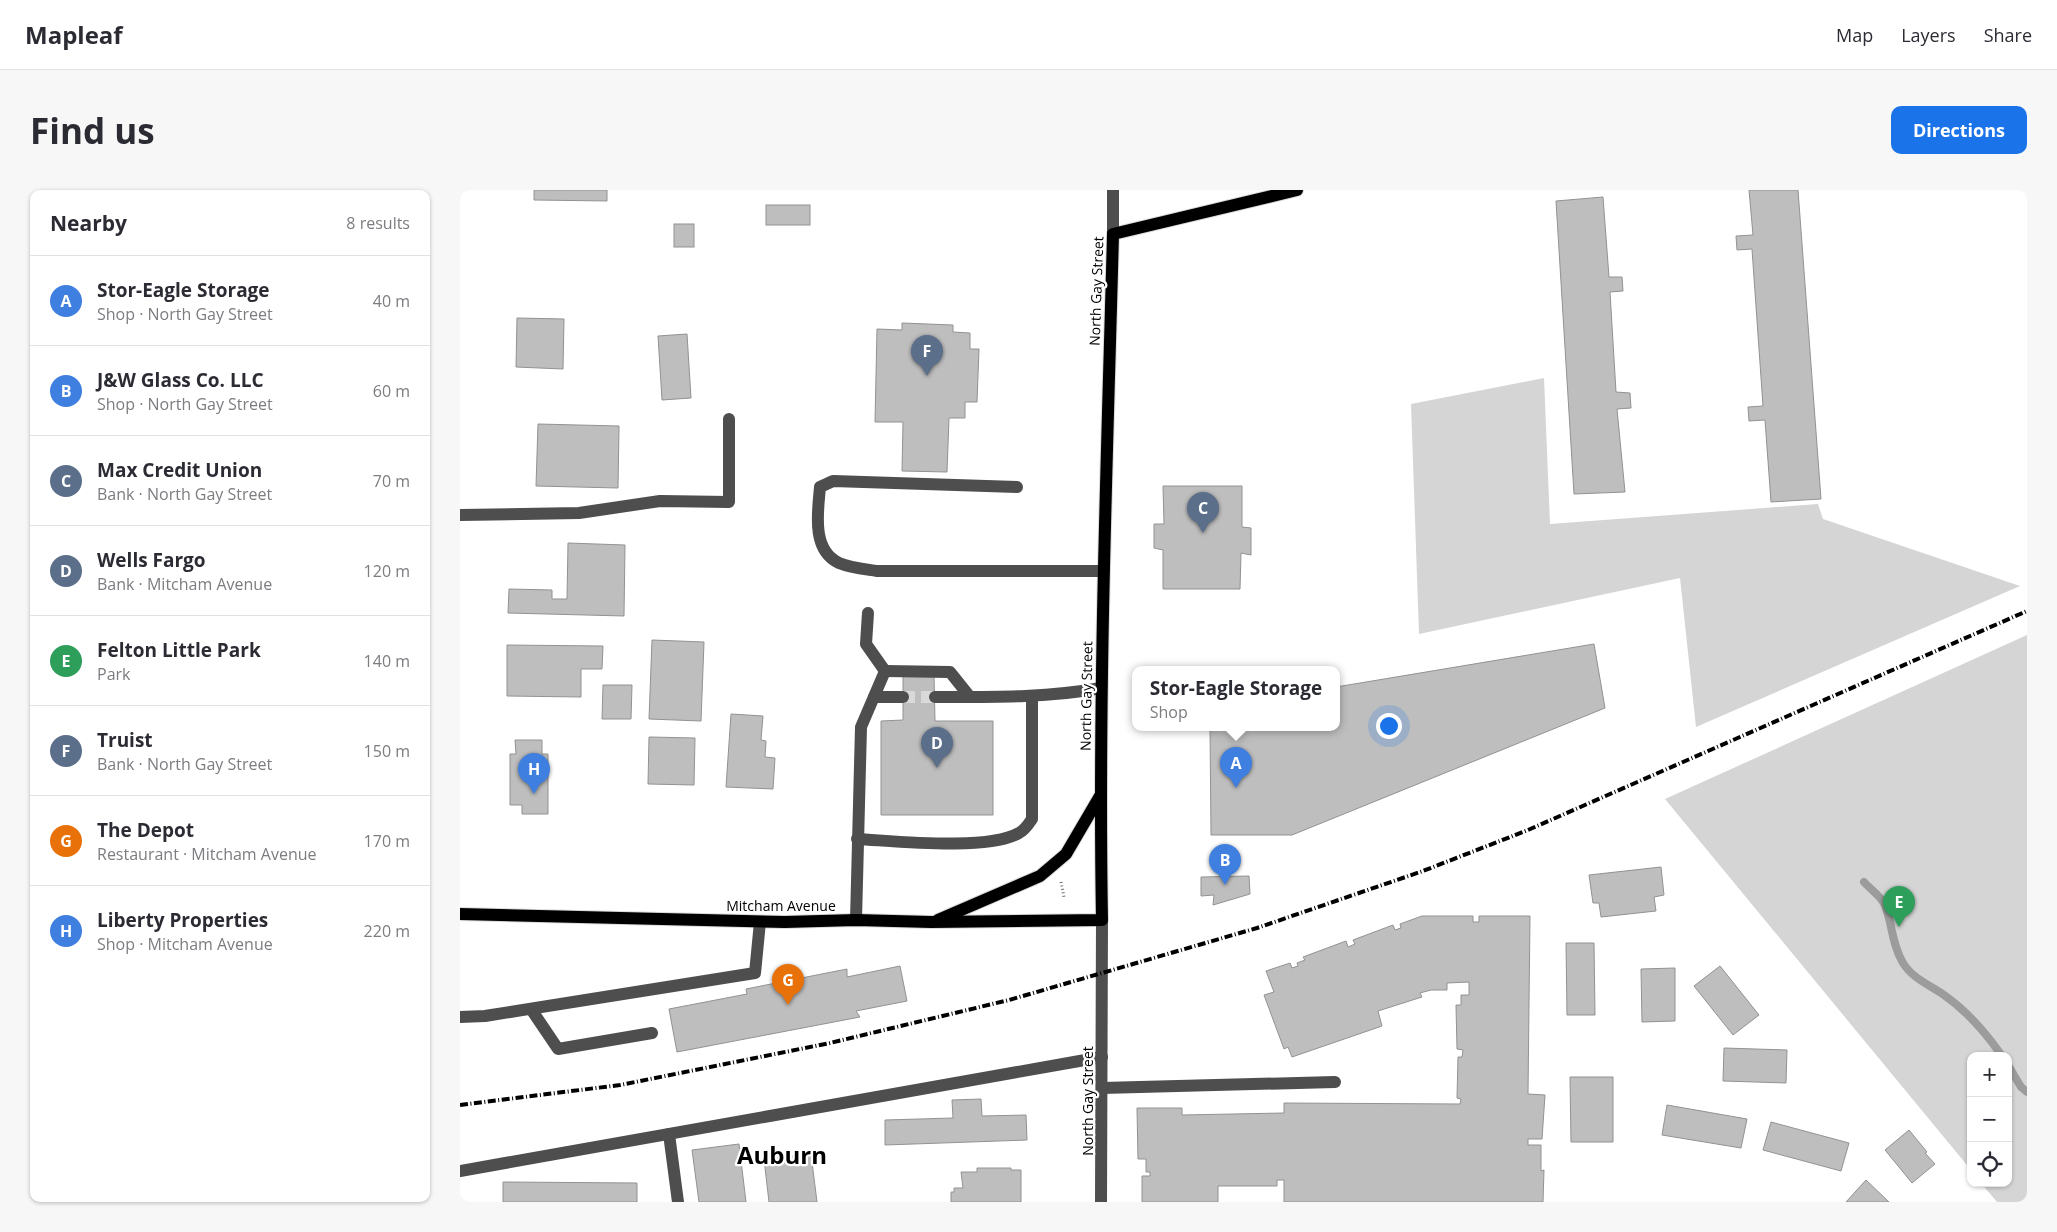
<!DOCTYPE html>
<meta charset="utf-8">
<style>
body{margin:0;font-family:"Open Sans",sans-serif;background:#f7f7f7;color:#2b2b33}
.controls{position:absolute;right:15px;bottom:15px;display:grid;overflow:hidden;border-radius:10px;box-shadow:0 1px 4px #0004}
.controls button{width:45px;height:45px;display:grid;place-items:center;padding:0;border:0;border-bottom:1px solid #e1e1e2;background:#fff;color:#2b2b33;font:25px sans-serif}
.you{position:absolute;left:928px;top:535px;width:18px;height:18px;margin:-12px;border:4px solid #fff;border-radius:50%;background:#1a73e8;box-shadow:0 0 0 8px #1a73e833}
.badge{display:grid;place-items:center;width:32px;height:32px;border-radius:50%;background:#1a73e8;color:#fff;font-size:16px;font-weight:700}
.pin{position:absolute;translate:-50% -41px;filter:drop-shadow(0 1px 2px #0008)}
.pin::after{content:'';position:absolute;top:26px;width:18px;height:15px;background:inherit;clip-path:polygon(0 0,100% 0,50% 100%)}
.popup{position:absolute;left:672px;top:476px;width:208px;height:65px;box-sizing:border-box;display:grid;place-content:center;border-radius:10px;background:#fff;filter:drop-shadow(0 1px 4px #0005);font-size:16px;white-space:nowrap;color:#7c7c81}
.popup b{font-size:19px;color:#2b2b33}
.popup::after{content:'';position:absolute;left:50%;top:100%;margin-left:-10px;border:10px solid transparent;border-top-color:#fff}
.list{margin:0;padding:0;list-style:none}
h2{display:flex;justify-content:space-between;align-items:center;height:65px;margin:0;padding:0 20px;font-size:21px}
h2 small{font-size:16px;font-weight:400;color:#7c7c81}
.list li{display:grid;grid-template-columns:32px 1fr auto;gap:15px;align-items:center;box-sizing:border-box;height:90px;padding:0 20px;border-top:1px solid #e1e1e2}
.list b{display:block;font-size:19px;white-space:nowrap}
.list p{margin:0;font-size:16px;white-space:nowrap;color:#7c7c81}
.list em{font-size:16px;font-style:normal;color:#7c7c81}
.icon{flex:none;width:28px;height:28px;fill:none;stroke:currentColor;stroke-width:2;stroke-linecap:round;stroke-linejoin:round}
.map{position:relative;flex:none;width:1567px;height:1012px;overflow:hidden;border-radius:10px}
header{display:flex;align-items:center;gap:30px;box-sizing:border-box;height:70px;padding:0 25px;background:#fff;border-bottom:1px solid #e1e1e2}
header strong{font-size:24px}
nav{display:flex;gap:28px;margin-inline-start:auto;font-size:18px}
.intro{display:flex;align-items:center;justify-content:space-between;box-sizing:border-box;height:120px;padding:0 30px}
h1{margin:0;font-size:35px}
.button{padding:12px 22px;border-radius:10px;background:#1a73e8;color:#fff;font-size:18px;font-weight:700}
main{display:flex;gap:30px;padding:0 30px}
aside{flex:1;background:#fff;border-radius:10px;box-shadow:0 1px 4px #0004}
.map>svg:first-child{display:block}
</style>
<header>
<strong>Mapleaf</strong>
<nav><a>Map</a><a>Layers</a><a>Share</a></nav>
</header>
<div class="intro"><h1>Find us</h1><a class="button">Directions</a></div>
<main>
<aside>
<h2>Nearby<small>8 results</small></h2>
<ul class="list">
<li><span class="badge" style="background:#3f7fe0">A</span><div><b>Stor-Eagle Storage</b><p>Shop · North Gay Street</p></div><em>40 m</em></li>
<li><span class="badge" style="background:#3f7fe0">B</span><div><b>J&amp;W Glass Co. LLC</b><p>Shop · North Gay Street</p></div><em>60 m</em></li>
<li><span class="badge" style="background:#5c6f8a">C</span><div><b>Max Credit Union</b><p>Bank · North Gay Street</p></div><em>70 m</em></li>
<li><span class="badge" style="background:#5c6f8a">D</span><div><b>Wells Fargo</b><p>Bank · Mitcham Avenue</p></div><em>120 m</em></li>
<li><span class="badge" style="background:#2e9e5b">E</span><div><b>Felton Little Park</b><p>Park</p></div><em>140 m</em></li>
<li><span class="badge" style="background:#5c6f8a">F</span><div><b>Truist</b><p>Bank · North Gay Street</p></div><em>150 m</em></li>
<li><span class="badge" style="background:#e8710a">G</span><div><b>The Depot</b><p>Restaurant · Mitcham Avenue</p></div><em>170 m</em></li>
<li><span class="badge" style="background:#3f7fe0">H</span><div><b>Liberty Properties</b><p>Shop · Mitcham Avenue</p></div><em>220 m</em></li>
</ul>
</aside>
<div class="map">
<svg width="1567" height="1012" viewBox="0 0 1567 1012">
<rect width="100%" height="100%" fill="#fff"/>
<g fill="#d5d5d5">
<path d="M1084,188L1090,334L1358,314L1363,329L1560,396L1236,537L1220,388L959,444L951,214Z"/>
<path d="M1567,445V1012H1537L1521,993H1548V866H1511V980L1205,609Z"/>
</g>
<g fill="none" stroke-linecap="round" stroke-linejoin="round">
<g stroke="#9c9c9c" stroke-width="8">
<path d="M1404,692C1410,699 1421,706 1425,715C1432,733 1432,755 1443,773C1453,789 1470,795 1484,805C1507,821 1526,843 1542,866"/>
<path d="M1548,875L1561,897L1567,902"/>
</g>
</g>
<g fill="#bebebe" stroke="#929292">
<path d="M74,0H147V11L74,10Z"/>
<path d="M1289,0H1338L1361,309L1311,312L1305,230L1289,231L1288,217L1303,216L1292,59L1277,60L1276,46L1293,45Z"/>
<path d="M1143,7L1149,87H1162L1163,101L1150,102L1156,202L1170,203L1171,218L1157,219L1165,302L1114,304L1096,11Z"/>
<rect x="306" y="15" width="44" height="20"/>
<rect x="214" y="34" width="20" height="23"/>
<path d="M57,128L104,129L103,179L56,177Z"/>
<path d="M442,133L493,135V142L510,143V159H519L517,212H505V228H489L487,282L442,281L443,232H415L417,139L442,140Z"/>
<path d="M227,144L231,208L202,210L198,146Z"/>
<path d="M78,234L159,236L158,298L76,296Z"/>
<path d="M703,296H782V337L791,338V365L781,363L780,399H703V360L694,358V334H704Z"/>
<path d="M108,353L165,355L164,426L48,423L49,399L92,400V409H107Z"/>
<path d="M192,450L244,452L241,531L189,529Z"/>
<path d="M1134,454L1145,518L832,645H751L750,537H876V497Z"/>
<path d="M47,455L143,456L142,479H121V507L47,506Z"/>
<path d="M443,485H474L475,531H533V625H421V531L443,530Z"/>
<path d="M143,495H172L171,529H142Z"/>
<path d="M271,524L303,526L301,550L306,551L305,567L315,568L313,599L266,597Z"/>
<path d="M189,547L235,548L234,595L188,594Z"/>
<path d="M55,550H82V564H88V624H62V615H50V564H56Z"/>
<path d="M1201,677L1204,705L1194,707L1196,721L1141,727L1139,713H1133L1129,685Z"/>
<path d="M789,686L790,704L753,715L754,705L741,706V687Z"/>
<path d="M962,726H1013V732H1019V726H1070L1068,904L1085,905L1082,949H1068V955H1081V981L1084,980L1083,1012H824V990H817V996H758V1012H682V986H690V982H686V969H678L677,918H722V925L824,923V913L1000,914L1001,909L997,908L998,867H1002L1003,860L997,859L996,815H1001V805H1009V792L987,793V800H971L960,803L962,807L918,821L922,836L832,867L828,857L824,859L804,805L814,802L806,781L830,773L832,778L838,776L837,773L845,770L843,767L886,751L888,757L895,754L893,750L933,735L935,740L941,738L940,734Z"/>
<path d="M1106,753H1134L1135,825H1107Z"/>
<path d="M440,776L447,811L396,821L400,827L217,862L209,819L287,804L286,799L387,779V787Z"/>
<path d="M1260,776L1299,825L1273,845L1234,796Z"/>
<path d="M1215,778V831L1182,832L1181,779Z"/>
<path d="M1264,858L1327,860L1326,893L1263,891Z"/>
<path d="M1110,887H1153V952H1111Z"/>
<path d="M521,909L522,926L566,925L567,950L425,955V930L493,928L492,910Z"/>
<path d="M1207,915L1287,929L1281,958L1202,945Z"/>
<path d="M1311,932L1389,953L1381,981L1303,960Z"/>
<path d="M1449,940L1467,962L1465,963L1475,974L1452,993L1425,960Z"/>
<path d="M279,954L286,1012H239L232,960Z"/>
<path d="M351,964L357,1012H309L304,969Z"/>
<path d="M517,978H551V980H561V1012H491V1002H494V998H503L501,982H517Z"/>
<path d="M1406,990L1429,1012H1386Z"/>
<path d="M43,992L177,993V1012H43Z"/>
</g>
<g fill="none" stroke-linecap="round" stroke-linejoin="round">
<path stroke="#d9d9d9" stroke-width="12" stroke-dasharray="12 6" stroke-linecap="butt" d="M443,507H475"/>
<g stroke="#dbdbdb" stroke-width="14">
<g id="major">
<path d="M0,724L325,732L396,730L471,732L642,730C638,501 647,273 653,44L837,0"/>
<path d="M478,730L580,686L606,664L640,606"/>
</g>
</g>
<path stroke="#707070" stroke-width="3" stroke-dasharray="1 2.5" stroke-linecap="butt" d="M601,692L604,707"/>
<g stroke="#4e4e4e" stroke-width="12">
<path d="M653,44V0"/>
<path d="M557,297L373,291L360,297C358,321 351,360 379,373C391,378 404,379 417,381H643"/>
<path d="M0,325L119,323L200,311L269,312V229"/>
<path d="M408,423L406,454L425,481"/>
<path d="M425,481L490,482L510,507"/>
<path d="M414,507H443"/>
<path d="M475,507C531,507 586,508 641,498"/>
<path d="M397,649C436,651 527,661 559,643C565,640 568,635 572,629V507"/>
<path d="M396,730L401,537L425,481"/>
<path d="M71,819L98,859L192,843"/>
<path d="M0,827L25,826L295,783L300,732"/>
<path d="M642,898L875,892"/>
<path d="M209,944L218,1012"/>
<path d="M0,981L642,867"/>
<path d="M641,1012L642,730"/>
</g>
<use href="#major" stroke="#000" stroke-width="12"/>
<path stroke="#000" stroke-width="4" stroke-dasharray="8 2.5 1 2.5" stroke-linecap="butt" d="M0,915L160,895L370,853L549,810L797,738L963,681L1068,640L1567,421"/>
</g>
<g text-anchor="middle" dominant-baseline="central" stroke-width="4.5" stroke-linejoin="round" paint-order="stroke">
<g font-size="14" fill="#000" stroke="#fff">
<text transform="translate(636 101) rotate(-88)">North Gay Street</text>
<text transform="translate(626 506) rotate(-89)">North Gay Street</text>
<text x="321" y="715">Mitcham Avenue</text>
<text transform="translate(627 911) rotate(-90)">North Gay Street</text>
</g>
<g font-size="24" font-weight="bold" fill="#000" stroke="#fff">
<text x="322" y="964">Auburn</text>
</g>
</g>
</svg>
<div class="controls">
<button>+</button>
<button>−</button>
<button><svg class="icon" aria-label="locate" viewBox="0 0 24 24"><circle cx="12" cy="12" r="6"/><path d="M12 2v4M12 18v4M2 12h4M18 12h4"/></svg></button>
</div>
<div class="you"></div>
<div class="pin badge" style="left:776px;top:598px;background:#3f7fe0">A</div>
<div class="popup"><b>Stor-Eagle Storage</b>Shop</div>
<div class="pin badge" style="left:765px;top:695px;background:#3f7fe0">B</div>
<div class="pin badge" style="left:743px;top:343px;background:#5c6f8a">C</div>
<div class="pin badge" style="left:477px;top:578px;background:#5c6f8a">D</div>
<div class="pin badge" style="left:1439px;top:737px;background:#2e9e5b">E</div>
<div class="pin badge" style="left:467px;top:186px;background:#5c6f8a">F</div>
<div class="pin badge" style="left:328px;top:815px;background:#e8710a">G</div>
<div class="pin badge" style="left:74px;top:604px;background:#3f7fe0">H</div>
</div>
</main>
